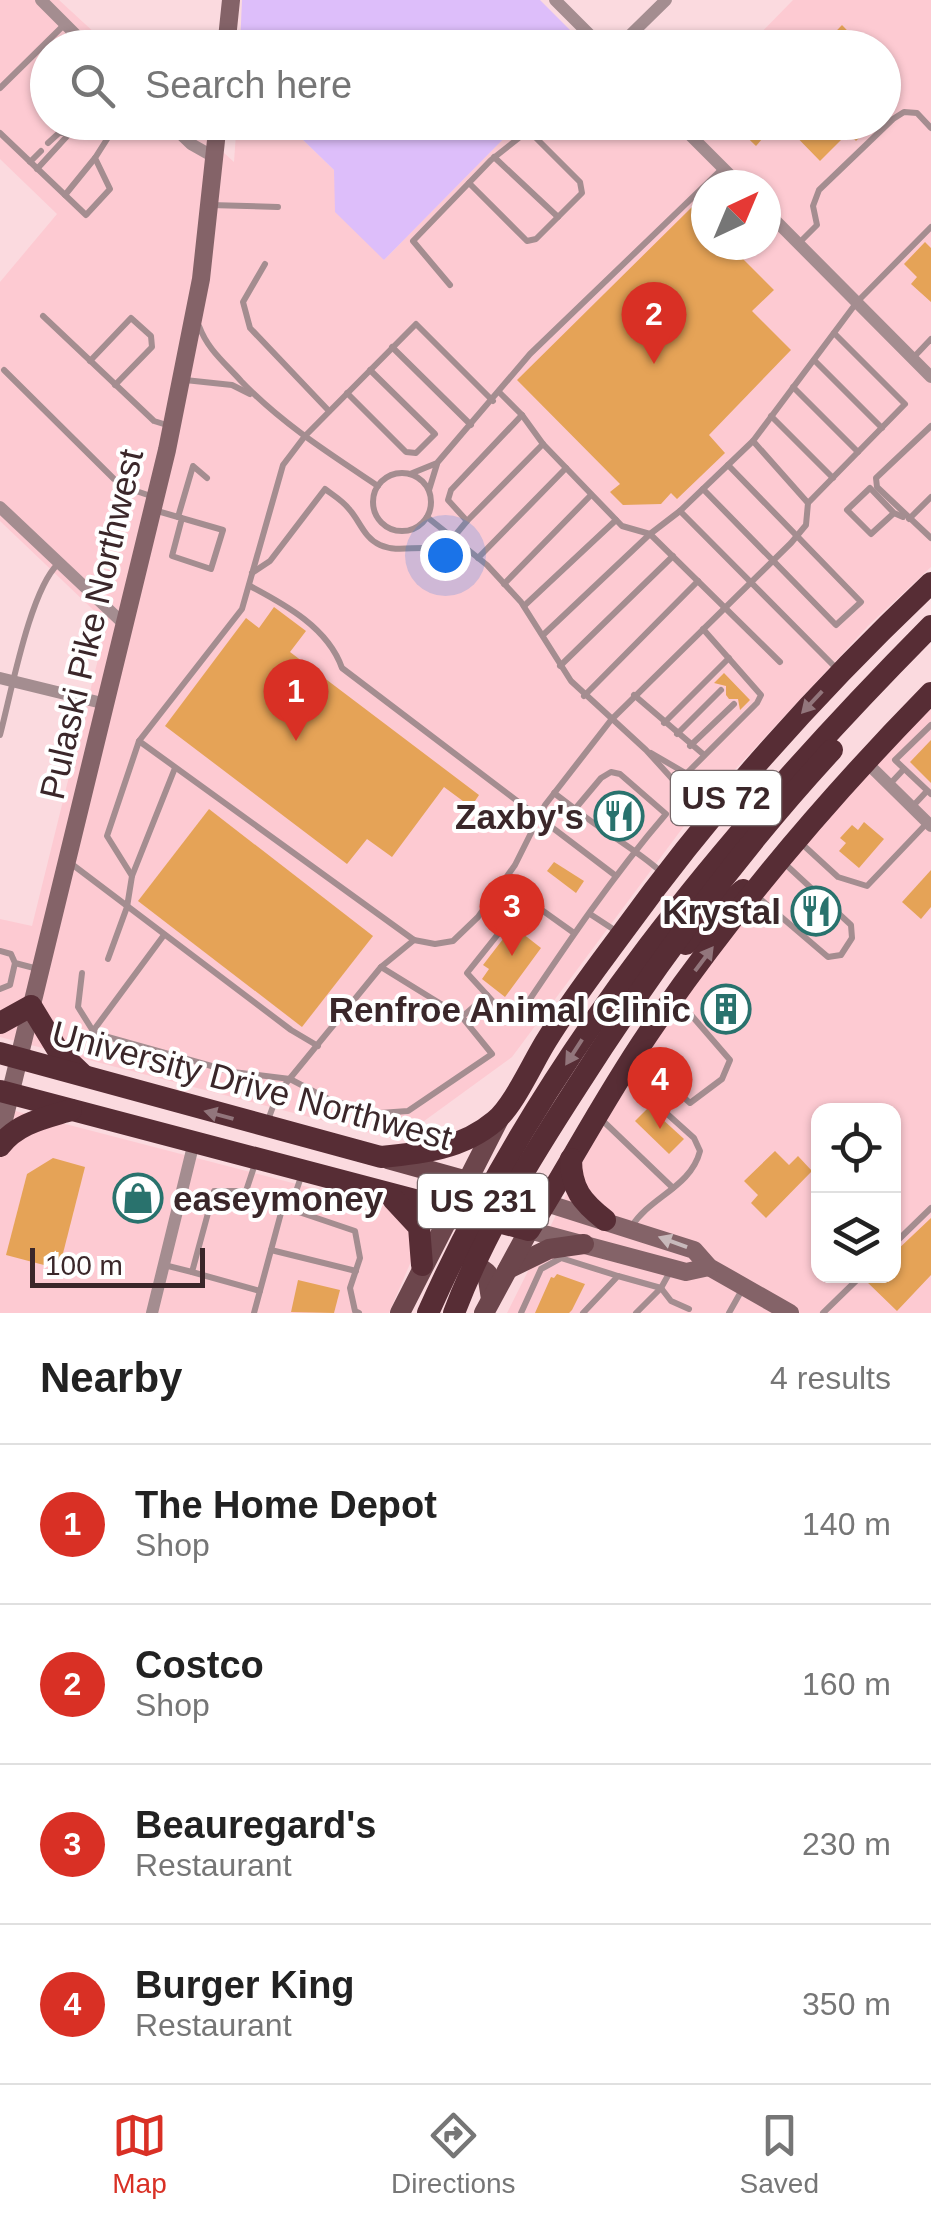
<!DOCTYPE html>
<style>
body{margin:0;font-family:Helvetica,sans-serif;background:#f2f2f2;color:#222}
.controls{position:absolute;right:30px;bottom:30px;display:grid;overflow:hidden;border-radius:20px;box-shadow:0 2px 8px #0004}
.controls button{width:90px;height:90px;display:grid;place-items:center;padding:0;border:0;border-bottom:2px solid #e0e0e0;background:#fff;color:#222;font:50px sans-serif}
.compass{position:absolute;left:691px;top:170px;width:90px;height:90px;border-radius:50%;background:#fff;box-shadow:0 2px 8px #0004;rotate:44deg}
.scale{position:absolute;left:30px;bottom:25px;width:175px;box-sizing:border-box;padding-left:10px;border:5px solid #3b272a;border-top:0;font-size:28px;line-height:35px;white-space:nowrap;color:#3b272a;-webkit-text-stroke:8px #fff;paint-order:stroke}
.you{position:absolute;left:445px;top:555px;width:35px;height:35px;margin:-25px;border:8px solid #fff;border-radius:50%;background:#1a73e8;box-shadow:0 0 0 15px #1a73e833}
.badge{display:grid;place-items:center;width:65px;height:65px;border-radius:50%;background:#d93025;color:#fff;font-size:32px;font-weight:700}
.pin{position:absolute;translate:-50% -82px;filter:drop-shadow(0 2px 5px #0008)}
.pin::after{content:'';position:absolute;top:52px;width:35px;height:30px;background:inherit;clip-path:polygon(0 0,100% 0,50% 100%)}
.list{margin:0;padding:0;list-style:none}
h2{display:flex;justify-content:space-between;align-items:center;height:130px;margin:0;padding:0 40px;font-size:42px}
h2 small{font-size:32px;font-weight:400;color:#767676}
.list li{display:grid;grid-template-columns:65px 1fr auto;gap:30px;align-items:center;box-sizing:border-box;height:160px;padding:0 40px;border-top:2px solid #e0e0e0}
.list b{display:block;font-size:38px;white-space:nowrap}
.list p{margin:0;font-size:32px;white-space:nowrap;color:#767676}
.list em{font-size:32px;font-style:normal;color:#767676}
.icon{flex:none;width:55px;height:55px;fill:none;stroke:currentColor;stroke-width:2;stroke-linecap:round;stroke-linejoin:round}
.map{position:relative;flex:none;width:931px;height:1313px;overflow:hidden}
.search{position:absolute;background:#fff;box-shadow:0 2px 8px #0004;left:30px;right:30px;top:30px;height:110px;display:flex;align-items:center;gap:25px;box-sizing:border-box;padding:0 35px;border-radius:55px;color:#767676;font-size:38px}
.sheet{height:770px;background:#fff}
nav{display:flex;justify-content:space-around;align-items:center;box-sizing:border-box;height:140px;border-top:2px solid #e0e0e0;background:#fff;font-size:28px;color:#767676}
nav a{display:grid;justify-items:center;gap:5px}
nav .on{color:#d93025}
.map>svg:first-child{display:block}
</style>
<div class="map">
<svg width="931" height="1313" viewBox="0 0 931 1313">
<rect width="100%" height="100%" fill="#fbdadf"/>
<g fill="#fdcad2" fill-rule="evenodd">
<path d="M0,0H59L110,47L48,48V122L191,123L234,162L236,134L301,138L334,170L384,260L519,123L884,122V48L747,47L793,0H931V567L869,625L690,818L512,1057L398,1140L0,1037V919L32,926L107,623L0,521V282L57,214L0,159ZM706,185H766V245H706Z"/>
<path d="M931,706V1313H507L589,1149L666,1023L774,878ZM818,1110H894V1276H818Z"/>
<path d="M0,1107L397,1210L415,1234V1252L389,1313H0Z"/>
</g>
<g fill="#ddbefa">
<path d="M242,0H540L587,47H240Z"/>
<path d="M237,122H519V123L384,260L335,212L334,170L301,138L236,134Z"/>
</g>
<g fill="#e5a357">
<path d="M842,25L864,48H820Z"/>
<path d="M884,67L898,82L884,96Z"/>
<path d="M731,122H777L756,146Z"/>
<path d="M782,122H875L856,141L848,133L820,161Z"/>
<path d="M692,207L706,221V245H729L774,290L752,311L791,350L709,435L725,453L677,499L671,493L661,504L623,505L610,492L620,484L517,380Z"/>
<path d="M925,242L931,248V302L911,284L917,277L904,264Z"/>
<path d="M274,607L306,631L290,652L479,795L471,807L444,787L392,857L367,839L347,864L165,726L246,618L259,628Z"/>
<path d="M724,673L750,700L740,710L738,699H729L726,695V686L714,683Z"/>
<path d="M931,740V783L910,762Z"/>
<path d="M609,794L644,819L629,839L595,814Z"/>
<path d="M209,809L373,936L302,1027L138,901Z"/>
<path d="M864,822L884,839L859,868L839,851L846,843L840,838L852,825L858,830Z"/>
<path d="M554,862L584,881L576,893L547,871Z"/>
<path d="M931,870V907L921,919L902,902Z"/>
<path d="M808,894L834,919L823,930L797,905Z"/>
<path d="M513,926L541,948L505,997L482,979L489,969L483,965Z"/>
<path d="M725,990L746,1010L727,1029L706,1009Z"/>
<path d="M649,1107L684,1139L669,1154L635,1121Z"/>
<path d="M775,1151L789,1165L798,1156L812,1171L766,1218L751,1203L758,1195L744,1181Z"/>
<path d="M53,1158L85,1167L59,1269L6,1255L27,1174Z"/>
<path d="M131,1183L150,1187L144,1212L125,1208Z"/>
<path d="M931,1218V1275L897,1311L866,1281L872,1276H894V1253Z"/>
<path d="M557,1274L585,1284L572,1310L569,1313H535L551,1277L554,1278Z"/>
<path d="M298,1280L340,1290L334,1313L291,1312Z"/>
</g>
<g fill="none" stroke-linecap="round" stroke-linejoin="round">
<g stroke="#a48d90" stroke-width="6">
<path d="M0,88L64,25"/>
<path d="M0,133L86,215L110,189L95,158L109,136L105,122"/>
<path d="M48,143L59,133H70"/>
<path d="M494,157L558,217"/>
<path d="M30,162L41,151"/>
<path d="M37,169L80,122"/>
<path d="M469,183L527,241L536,239L582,193L580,182L529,131"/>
<path d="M65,195L95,158"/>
<path d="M210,205L278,207"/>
<path d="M800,242L817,225L813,206L819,190L893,119L904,112L917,113L931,128"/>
<path d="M265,264L243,302L250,328L329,411"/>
<path d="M450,285L413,241L491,160L539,122"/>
<path d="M43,316L154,421L170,426"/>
<path d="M199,326C208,350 224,362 241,381C281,423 330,454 378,486"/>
<path d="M392,347L471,425"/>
<path d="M913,358L931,339"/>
<path d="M814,360L882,428"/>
<path d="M90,361L131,318L151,336L152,347L115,385"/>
<path d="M4,370L114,479L130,489L154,497"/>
<path d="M185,380L232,385L250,394"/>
<path d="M793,387L858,452"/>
<path d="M347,393L406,452L416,453L435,434L370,370"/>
<path d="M500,393L522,415L543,444L622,526L650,534L680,511L753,441"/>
<path d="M493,401L416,324L305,436L283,465L242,609L139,741L414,940L435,944L453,941L478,917L515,865L545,805L611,720L791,543L806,525L808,503L753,441L857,302L931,227"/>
<path d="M522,415L451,490L448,500L467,521L543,444"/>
<path d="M771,416L833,478"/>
<path d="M931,426L876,478L877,487L931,538"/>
<circle cx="402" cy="502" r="29"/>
<path d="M410,474L437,463L530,354L722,169"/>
<path d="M703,489L836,625L861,602L728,465"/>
<path d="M429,490L437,464"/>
<path d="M808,503L905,404L834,333"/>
<path d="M154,510L223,530L211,569L172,556L182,518"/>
<path d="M680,511L836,668"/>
<path d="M894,513L870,488L847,510L871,534L894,513L903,517"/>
<path d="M178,517L193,466L207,478"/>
<path d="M427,517L487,565L521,602L571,681L646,750L705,815"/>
<path d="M909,519L931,497"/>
<path d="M478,558L566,468"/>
<path d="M252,573L270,561L325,489C333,495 343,501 349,509C360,521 364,538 380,545C400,554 422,543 442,551L467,521"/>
<path d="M504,584L591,495"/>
<path d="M250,586C286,605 328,628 342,668L616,876"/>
<path d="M524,606L616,520"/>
<path d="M543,635L650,534L780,662"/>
<path d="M560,666L673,556"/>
<path d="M634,695L703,754"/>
<path d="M584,696L698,581"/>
<path d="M664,723L729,658"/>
<path d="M931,725L895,760L931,794"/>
<path d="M677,734L721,690"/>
<path d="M0,735C11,694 30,590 58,564"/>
<path d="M690,746L734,704"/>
<path d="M651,753L711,788L724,790"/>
<path d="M687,773L757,703L761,695L703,629"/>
<path d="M889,785L904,769"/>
<path d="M554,793L575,809"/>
<path d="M912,807L927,791"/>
<path d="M801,843L838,877L867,886L927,823"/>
<path d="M69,862L291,1030L318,1046"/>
<path d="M132,876L175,768"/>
<path d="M504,883L574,933"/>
<path d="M758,897L828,957L841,955L852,938L851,925L783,862"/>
<path d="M526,899L467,973L508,1018L518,1017C565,947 611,878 666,814L620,774L611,772L601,778L575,809C603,832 633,847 660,871"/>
<path d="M590,914L616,931"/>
<path d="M164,935L93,1031L97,1034L233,1072L290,1079L332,1101L380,1113L408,1111L492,1054L462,1017L381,967"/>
<path d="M0,951L11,954L15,963L38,969"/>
<path d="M108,959L127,907L132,876L107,836L139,741"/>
<path d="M82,973L78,1007L93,1031"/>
<path d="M0,989L10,985L15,963"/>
<path d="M462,1017L487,995"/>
<path d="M639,1057L690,1103L722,1079L730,1060L679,1001"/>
<path d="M624,1075L694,1138L700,1151C691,1187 650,1197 632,1226"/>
<path d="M268,1120L278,1093L381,967L414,940"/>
<path d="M602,1120L673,1188"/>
<path d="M256,1161L246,1191H214L192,1272L260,1291"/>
<path d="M290,1209L355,1231L360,1258L350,1288L355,1311L359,1313"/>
<path d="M894,1244L931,1208"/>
<path d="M271,1250L356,1271"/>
<path d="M164,1265L192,1272"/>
<path d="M254,1313L281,1213L290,1209L302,1174"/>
<path d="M521,1313L541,1269L561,1258L618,1276"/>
<path d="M583,1313L618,1276L661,1288L671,1301L689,1309"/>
<path d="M636,1313L661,1288L671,1270"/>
<path d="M729,1313L743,1288"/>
<path d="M823,1313L861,1276"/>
</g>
<g stroke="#a48d90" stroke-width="12">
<path d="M41,0L89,48"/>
<path d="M555,0L603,48"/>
<path d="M617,48L666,0"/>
<path d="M168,122L191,144L214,157"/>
<path d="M677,122L740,185"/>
<path d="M766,211L931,377"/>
<path d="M0,507L125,625"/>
<path d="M0,678L106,704"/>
<path d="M865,761L931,826"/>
<path d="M152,1313L194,1142"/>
</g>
<g stroke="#846368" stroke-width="18">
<path d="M226,48L231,0"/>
<path d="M0,1136L167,450L201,279L218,122"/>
<path d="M546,1203L694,1250L709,1267L790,1313"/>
<path d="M529,1230L686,1272L709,1267"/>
</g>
<g stroke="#6c464c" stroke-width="20">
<path d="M388,1159L546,1203"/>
<path d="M463,1255L487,1273L491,1299"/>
<path d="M508,1269L549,1249L584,1244"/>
<path d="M400,1313L499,1119"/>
<path d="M484,1313L529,1230"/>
</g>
<g stroke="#572d35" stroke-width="22">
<path d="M686,944L743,890"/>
<path d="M0,1023L31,1006L59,1052L83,1075"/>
<path d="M0,1053L381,1157C422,1153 462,1149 495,1121C515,1104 533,1061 548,1038C571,1001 598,966 623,932C714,806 818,690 931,583"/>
<path d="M0,1091L529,1230C569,1166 605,1097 648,1034C732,911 827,799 931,693"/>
<path d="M0,1146C17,1123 45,1118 71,1110"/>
<path d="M571,1159C571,1189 582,1202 605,1220"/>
<path d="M393,1199L419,1227L422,1265"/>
<path d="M428,1313C545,1050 730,829 931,626"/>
<path d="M454,1313C484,1233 532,1156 578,1085C654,966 737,853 832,750"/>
</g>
</g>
<defs><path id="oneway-solid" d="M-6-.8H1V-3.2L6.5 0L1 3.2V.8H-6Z" transform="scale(2.5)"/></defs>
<g fill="#92767c">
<use href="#oneway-solid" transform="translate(812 702) rotate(133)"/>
<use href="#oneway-solid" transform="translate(704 959) rotate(-53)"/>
<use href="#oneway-solid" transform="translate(574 1052) rotate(123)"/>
<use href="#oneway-solid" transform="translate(219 1115) rotate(-165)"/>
</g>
<use fill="#c8b9bb" href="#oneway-solid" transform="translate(673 1242) rotate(-160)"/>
<defs>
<g id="restaurant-ring" transform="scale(2.5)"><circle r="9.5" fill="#fff" stroke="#29726d" stroke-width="1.5"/><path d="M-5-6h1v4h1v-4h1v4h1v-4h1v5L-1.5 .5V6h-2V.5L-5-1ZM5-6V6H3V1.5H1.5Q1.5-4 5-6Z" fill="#29726d"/></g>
<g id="building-ring" transform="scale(2.5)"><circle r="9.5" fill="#fff" stroke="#29726d" stroke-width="1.5"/><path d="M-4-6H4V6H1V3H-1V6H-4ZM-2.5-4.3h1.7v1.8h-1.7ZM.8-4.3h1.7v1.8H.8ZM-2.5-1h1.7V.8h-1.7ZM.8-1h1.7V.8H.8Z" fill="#29726d"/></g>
<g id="shop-ring" transform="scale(2.5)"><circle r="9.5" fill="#fff" stroke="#29726d" stroke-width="1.5"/><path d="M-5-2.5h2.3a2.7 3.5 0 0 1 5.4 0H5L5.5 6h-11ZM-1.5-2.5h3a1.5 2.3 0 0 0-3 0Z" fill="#29726d"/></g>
</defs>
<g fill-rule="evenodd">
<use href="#restaurant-ring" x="619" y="816"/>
<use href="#restaurant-ring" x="816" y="911"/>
<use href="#building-ring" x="726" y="1009"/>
<use href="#shop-ring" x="138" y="1198"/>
</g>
<g text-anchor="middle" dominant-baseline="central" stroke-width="8" stroke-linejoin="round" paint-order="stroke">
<g fill="#fff" stroke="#76686a" stroke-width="2.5">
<rect x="671" y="771" width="110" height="54" rx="8"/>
<rect x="418" y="1174" width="130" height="54" rx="8"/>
</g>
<g font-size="32" font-weight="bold" fill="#3b272a">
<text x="726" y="798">US 72</text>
<text x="483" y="1201">US 231</text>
</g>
<g font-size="35" fill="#3b272a" stroke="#fff">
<text transform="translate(91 624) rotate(-77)">Pulaski Pike Northwest</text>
<text transform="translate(252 1085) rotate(15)">University Drive Northwest</text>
</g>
<g font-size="35" font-weight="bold" fill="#3b272a" stroke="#fff" text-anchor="end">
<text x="584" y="816">Zaxby's</text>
<text x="781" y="911">Krystal</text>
<text x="691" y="1009">Renfroe Animal Clinic</text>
<text x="173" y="1198" text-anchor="start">easeymoney</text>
</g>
</g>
</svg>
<div class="controls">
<button><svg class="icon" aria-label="locate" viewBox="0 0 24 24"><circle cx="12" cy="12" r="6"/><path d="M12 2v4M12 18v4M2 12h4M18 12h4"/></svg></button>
<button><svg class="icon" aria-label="layers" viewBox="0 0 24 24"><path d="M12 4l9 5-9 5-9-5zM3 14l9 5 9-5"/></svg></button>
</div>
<svg class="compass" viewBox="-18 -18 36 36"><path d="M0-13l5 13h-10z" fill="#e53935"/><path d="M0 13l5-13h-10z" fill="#767676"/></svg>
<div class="scale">100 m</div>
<div class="you"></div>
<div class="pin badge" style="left:296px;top:741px">1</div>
<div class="pin badge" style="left:654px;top:364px">2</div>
<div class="pin badge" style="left:512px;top:956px">3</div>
<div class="pin badge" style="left:660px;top:1129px">4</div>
<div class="search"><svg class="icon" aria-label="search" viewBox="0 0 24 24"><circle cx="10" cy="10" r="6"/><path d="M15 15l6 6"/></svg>Search here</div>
</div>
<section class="sheet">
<h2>Nearby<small>4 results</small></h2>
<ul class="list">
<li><span class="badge">1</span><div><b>The Home Depot</b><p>Shop</p></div><em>140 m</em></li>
<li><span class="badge">2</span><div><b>Costco</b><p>Shop</p></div><em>160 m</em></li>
<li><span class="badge">3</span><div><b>Beauregard's</b><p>Restaurant</p></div><em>230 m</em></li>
<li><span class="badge">4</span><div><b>Burger King</b><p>Restaurant</p></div><em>350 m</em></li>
</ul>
</section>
<nav>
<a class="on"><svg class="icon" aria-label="map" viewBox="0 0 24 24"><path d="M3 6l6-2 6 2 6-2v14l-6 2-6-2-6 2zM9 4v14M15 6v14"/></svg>Map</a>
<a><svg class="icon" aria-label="directions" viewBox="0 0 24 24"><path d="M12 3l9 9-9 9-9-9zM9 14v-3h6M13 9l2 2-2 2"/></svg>Directions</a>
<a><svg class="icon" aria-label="saved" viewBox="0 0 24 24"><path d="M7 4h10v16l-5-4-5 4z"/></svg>Saved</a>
</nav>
